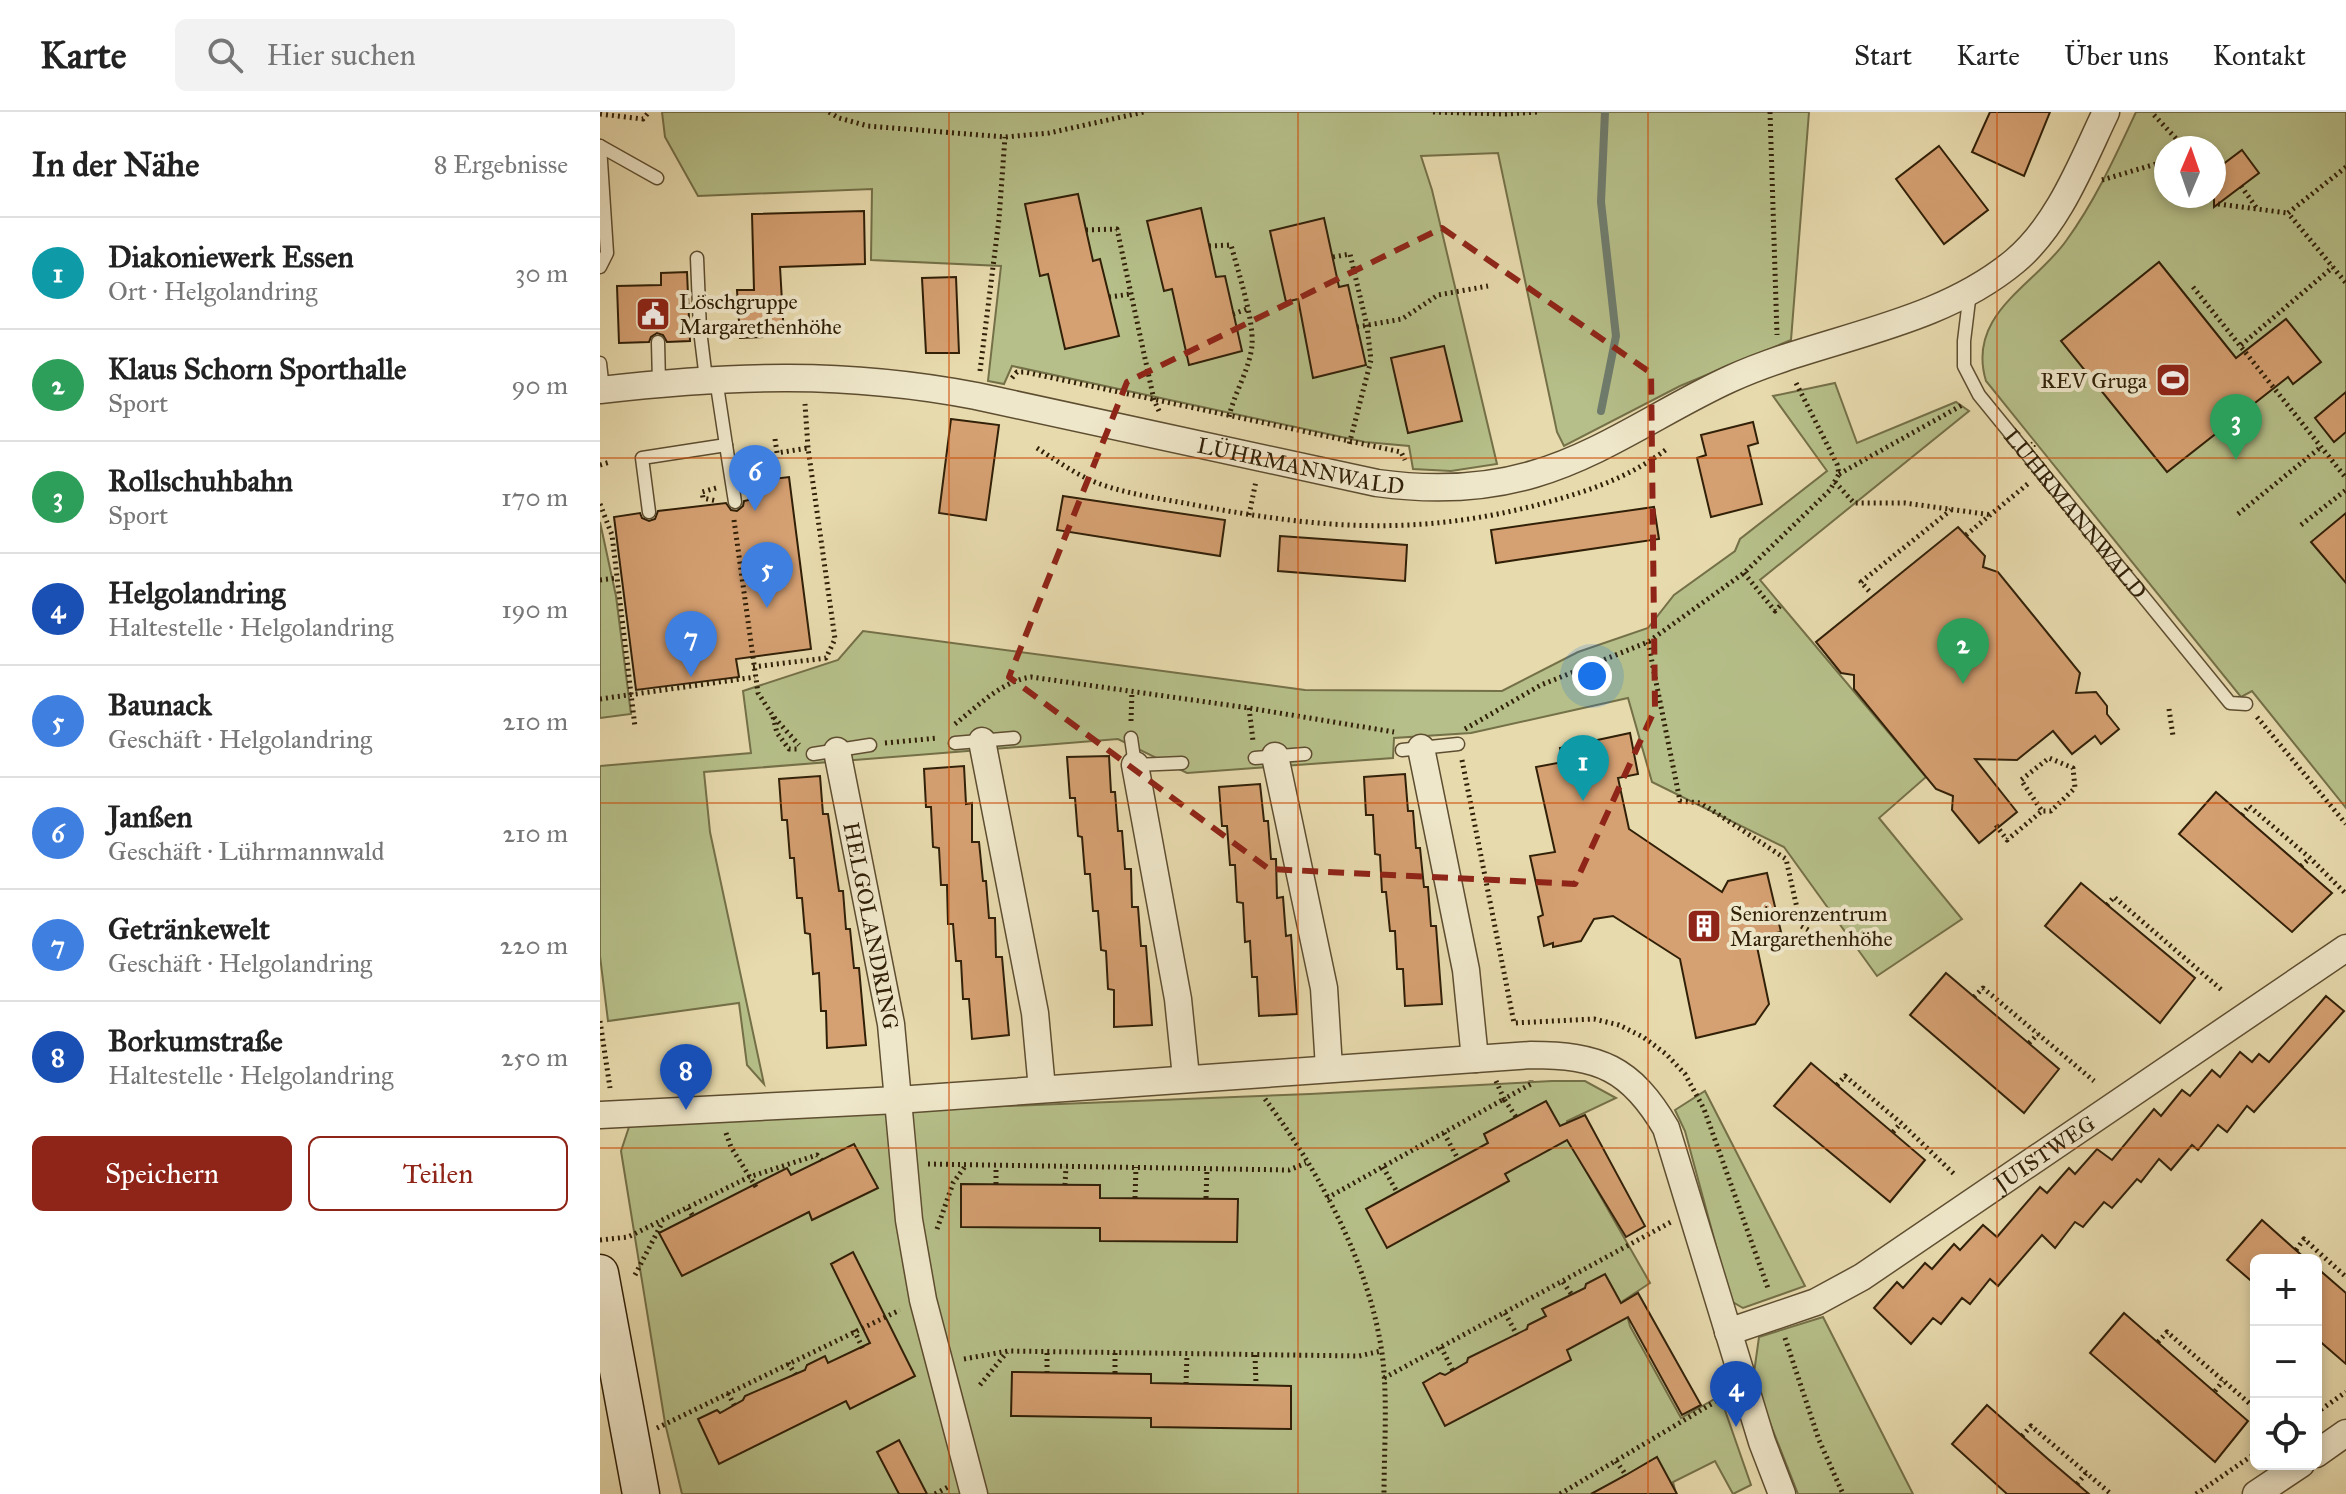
<!DOCTYPE html>
<html lang="de">
<meta charset="utf-8">
<style>
body{margin:0;font-family:"IM FELL Great Primer",serif;background:#f2f2f2;color:#222}
.controls{position:absolute;right:24px;bottom:24px;display:grid;overflow:hidden;border-radius:12px;box-shadow:0 4px 12px #0003}
.controls button{width:72px;height:72px;display:grid;place-items:center;padding:0;border:0;border-bottom:2px solid #e0e0e0;background:#fff;color:#222;font:40px sans-serif}
.compass{position:absolute;left:1554px;top:24px;width:72px;height:72px;border-radius:50%;background:#fff;box-shadow:0 4px 12px #0003;rotate:2deg}
.you{position:absolute;left:992px;top:564px;width:28px;height:28px;margin:-20px;border:6px solid #fff;border-radius:50%;background:#1a73e8;box-shadow:0 0 0 12px #1a73e833}
.badge{display:grid;place-items:center;width:52px;height:52px;border-radius:50%;background:#8f2418;color:#fff;font-size:26px;font-weight:700}
.pin{position:absolute;translate:-50% -66px;filter:drop-shadow(0 2px 4px #0008)}
.pin::after{content:'';position:absolute;top:42px;width:28px;height:24px;background:inherit;clip-path:polygon(0 0,100% 0,50% 100%)}
.list{margin:0;padding:0;list-style:none}
h2{display:flex;justify-content:space-between;align-items:center;height:104px;margin:0;padding:0 32px;font-size:34px}
h2 small{font-size:26px;font-weight:400;color:#767676}
.list li{display:grid;grid-template-columns:52px 1fr auto;gap:24px;align-items:center;box-sizing:border-box;height:112px;padding:0 32px;border-top:2px solid #e0e0e0}
.list b{display:block;font-size:30px;white-space:nowrap}
.list p{margin:0;font-size:26px;white-space:nowrap;color:#767676}
.list em{font-size:26px;font-style:normal;color:#767676}
.actions{display:flex;gap:16px;padding:24px 32px}
.actions a{flex:1;padding:18px 0;border:2px solid #8f2418;border-radius:12px;text-align:center;font-size:28px;color:#8f2418}
.actions .main{background:#8f2418;color:#fff}
.icon{flex:none;width:44px;height:44px;fill:none;stroke:currentColor;stroke-width:2;stroke-linecap:round;stroke-linejoin:round}
.map{position:relative;flex:none;width:1746px;height:1382px;overflow:hidden}
header{display:flex;align-items:center;gap:48px;box-sizing:border-box;height:112px;padding:0 40px;background:#fff;border-bottom:2px solid #e0e0e0}
header strong{font-size:38px}
nav{display:flex;gap:44px;margin-inline-start:auto;font-size:28px}
.search{width:560px;height:72px;background:#f2f2f2;display:flex;align-items:center;gap:20px;box-sizing:border-box;padding:0 28px;border-radius:12px;color:#767676;font-size:30px}
main{display:flex}
aside{flex:1;background:#fff}
.map>svg:first-child{display:block}
</style>
<header>
<strong>Karte</strong>
<div class="search"><svg class="icon" aria-label="search" viewBox="0 0 24 24"><circle cx="10" cy="10" r="6"/><path d="M15 15l6 6"/></svg>Hier suchen</div>
<nav><a>Start</a><a>Karte</a><a>Über uns</a><a>Kontakt</a></nav>
</header>
<main>
<aside>
<h2>In der Nähe<small>8 Ergebnisse</small></h2>
<ul class="list">
<li><span class="badge" style="background:#0f9aa8">1</span><div><b>Diakoniewerk Essen</b><p>Ort · Helgolandring</p></div><em>30 m</em></li>
<li><span class="badge" style="background:#2e9e5b">2</span><div><b>Klaus Schorn Sporthalle</b><p>Sport</p></div><em>90 m</em></li>
<li><span class="badge" style="background:#2e9e5b">3</span><div><b>Rollschuhbahn</b><p>Sport</p></div><em>170 m</em></li>
<li><span class="badge" style="background:#1a4fb4">4</span><div><b>Helgolandring</b><p>Haltestelle · Helgolandring</p></div><em>190 m</em></li>
<li><span class="badge" style="background:#3f7fe0">5</span><div><b>Baunack</b><p>Geschäft · Helgolandring</p></div><em>210 m</em></li>
<li><span class="badge" style="background:#3f7fe0">6</span><div><b>Janßen</b><p>Geschäft · Lührmannwald</p></div><em>210 m</em></li>
<li><span class="badge" style="background:#3f7fe0">7</span><div><b>Getränkewelt</b><p>Geschäft · Helgolandring</p></div><em>220 m</em></li>
<li><span class="badge" style="background:#1a4fb4">8</span><div><b>Borkumstraße</b><p>Haltestelle · Helgolandring</p></div><em>250 m</em></li>
</ul>
<div class="actions"><a class="main">Speichern</a><a>Teilen</a></div>
</aside>
<div class="map">
<svg width="1746" height="1382" viewBox="0 0 1746 1382">
<rect width="100%" height="100%" fill="#e7daad"/>
<filter id="stains"><feTurbulence type="fractalNoise" baseFrequency=".0025" numOctaves="4"/><feColorMatrix values="0 0 0 0 .2 0 0 0 0 .09 0 0 0 0 .02 0 0 0 .5 -.17"/></filter>
<radialGradient id="worn" r=".72"><stop offset=".6" stop-color="#630" stop-opacity="0"/><stop offset="1" stop-color="#630" stop-opacity=".3"/></radialGradient>
<g fill="#b6bf89" stroke="#747048" stroke-width="2" fill-rule="evenodd">
<path d="M62,0H1209L1191,228L1080,274L964,334L957,320L898,41L821,44L832,78L897,352L851,359L813,357L809,334L765,330L412,254L404,272L388,269L401,154L271,148L272,77L98,84L65,25Z"/>
<path d="M1536,0H1746V696L1652,579L1641,585L1386,269C1366,202 1434,174 1466,129C1495,89 1515,45 1536,0ZM1566,36H1614V84H1566Z"/>
<path d="M1235,271L1257,331L1356,290L1369,299L1160,468L1326,665L1279,706L1362,807L1277,864L1184,735L1052,670L1028,586L871,621L794,626L793,646L587,661L518,627L104,660L110,720L164,972L147,953L139,891L8,909L0,844V654L151,641L143,579L238,548L263,519L705,578L902,579L978,540L1048,516L1074,483L1135,439L1140,427L1227,359L1173,284Z"/>
<path d="M0,410L16,484L31,602L0,606Z"/>
<path d="M952,969H985L1016,986L967,1009L970,1031L1050,1171L1023,1189L1030,1214L1081,1306L1120,1284L1151,1373L1133,1382L1115,1349L1073,1370L1076,1382H82L65,1311L21,1039L31,1009L710,982Z"/>
<path d="M1105,979L1205,1174L1143,1196L1131,1189L1085,1019L1075,998Z"/>
<path d="M1223,1205L1313,1382H1198L1153,1268L1159,1225Z"/>
</g>
<g fill="none" stroke-linecap="round" stroke-linejoin="round">
<path stroke="#6e7c6d" stroke-width="8" d="M1001,299L1016,224L1001,90L1005,0"/>
</g>
<g fill="#d5a072" stroke="#312008" stroke-width="2">
<path d="M1390,0H1450L1424,64L1372,40Z"/>
<path d="M1339,34L1388,98L1344,132L1296,67Z"/>
<path d="M1642,38L1659,61L1614,95V59Z"/>
<path d="M478,82L493,149L500,147L519,224L465,237L448,162L440,164L425,92Z"/>
<path d="M601,96L616,165L625,164L642,239L589,253L572,177L564,179L547,109Z"/>
<path d="M264,99L265,152L180,155L184,224L140,226L137,178H154L152,102Z"/>
<path d="M724,106L739,175L748,173L766,253L713,266L698,187L686,190L670,119Z"/>
<path d="M1559,150L1636,246L1686,207L1721,250L1693,272L1688,265L1567,360L1461,229Z"/>
<path d="M87,160L90,229L67,230L63,223L57,221L51,225L49,230L19,231L17,174L61,173V161Z"/>
<path d="M356,165L359,241H326L322,166Z"/>
<path d="M844,234L862,309L808,321L791,246Z"/>
<path d="M1746,280V320L1734,330L1715,306Z"/>
<path d="M351,307L399,313L386,408L339,401Z"/>
<path d="M1153,310L1158,331L1148,334L1162,392L1111,405L1097,346L1106,343L1101,323Z"/>
<path d="M189,365L211,537L136,547L139,565L36,578L14,405L40,401L42,406L49,409L55,407L58,399L126,391L131,398L137,399L143,394L144,389L149,388L147,370Z"/>
<path d="M463,384L625,408L620,444L457,418Z"/>
<path d="M1054,395L1059,427L896,451L891,418Z"/>
<path d="M1746,401V471L1711,430Z"/>
<path d="M1358,415L1385,444L1383,455L1398,460L1480,561L1476,581L1496,580L1507,594V602L1519,617L1501,632L1495,624L1472,642L1453,619L1417,648L1375,647L1417,700L1379,731L1352,698L1353,684L1336,677L1254,577V563L1241,561L1216,530Z"/>
<path d="M680,424L807,433L805,469L678,459Z"/>
<path d="M1030,621L1038,662L1018,666L1029,717L1122,780L1128,769L1167,761L1181,820L1155,825L1169,892L1155,912L1096,926L1080,847L1013,804L994,807L981,829L953,835V831L944,834L938,805L943,803L930,744L955,740L936,655L963,650L960,636Z"/>
<path d="M509,644L511,680H515L518,719H522L525,757H531L532,795H538L541,834H546L552,913L514,915V878L508,877L506,839L501,838L498,799H493L490,762H485L482,725L478,724L475,686H470L467,645Z"/>
<path d="M364,654L366,692L372,691V730H379L383,769H386L389,806H395L396,845H402L409,923L372,927L369,887H363L361,849H356L353,812H348L347,773H341L339,736L333,735L331,695H326L324,657Z"/>
<path d="M805,662L808,699H813L816,736H820L824,775H828L831,814H836L842,892L805,894L803,857H797L795,819H790L786,780H782L780,743L775,742L773,703H766L764,665Z"/>
<path d="M220,664L223,702H228L239,779H243L246,817H250L254,856H259L266,933L227,936L226,899H221L219,861L213,862L210,822L205,821L202,786H197L194,746H190L187,708H182L179,667Z"/>
<path d="M660,672L664,709H668L671,747H676L677,786L683,785L686,824L691,823L697,902L659,904L657,865H652L650,829L645,830L643,791L637,790L635,753H630L627,714H622L619,675Z"/>
<path d="M1616,680L1732,781L1692,820L1579,722Z"/>
<path d="M1481,771L1595,866L1560,911L1445,814Z"/>
<path d="M1346,861L1459,957L1424,1001L1310,903Z"/>
<path d="M1726,884L1744,899L1654,1000L1647,994L1627,1020L1618,1013L1598,1038L1592,1033L1571,1058L1559,1047L1541,1070L1537,1067L1512,1096L1504,1090L1483,1115L1475,1110L1455,1136L1442,1123L1398,1174L1390,1167L1370,1192L1362,1186L1341,1212L1333,1206L1311,1232L1274,1196L1297,1170L1303,1176L1325,1151L1332,1157L1354,1132L1360,1138L1383,1113L1397,1125L1440,1075L1447,1081L1469,1056L1475,1062L1497,1037L1512,1048L1554,997L1561,1004L1582,978L1590,984L1612,958L1620,965L1640,940L1652,950L1659,942L1669,950Z"/>
<path d="M1211,951L1325,1048L1290,1090L1174,994Z"/>
<path d="M946,989L960,1014L985,1003L1045,1114L1026,1125L967,1028L905,1062L909,1069L787,1136L766,1097L888,1031L884,1022Z"/>
<path d="M254,1032L278,1076L212,1108L209,1100L82,1164L59,1121L187,1056L191,1063Z"/>
<path d="M361,1072L500,1073V1086L638,1087L637,1130L500,1129V1116L361,1115Z"/>
<path d="M1662,1108L1707,1148H1656V1173L1627,1148Z"/>
<path d="M253,1140L315,1264L250,1297L246,1289L119,1352L98,1307L117,1298L120,1301L143,1288L145,1284L205,1258L207,1253L225,1244L228,1251L270,1231L231,1152Z"/>
<path d="M1716,1155L1746,1181V1252L1716,1226Z"/>
<path d="M1005,1162L1021,1191L1038,1181L1101,1293L1082,1303L1028,1205L967,1238L971,1248L845,1314L823,1271L840,1261L845,1263L867,1250L868,1246L927,1217L928,1213L946,1204L942,1197L985,1176L986,1172Z"/>
<path d="M1524,1201L1648,1309L1615,1350L1490,1241Z"/>
<path d="M412,1260L551,1262V1271L691,1274V1317L551,1315V1306L411,1304Z"/>
<path d="M1387,1293L1448,1347L1489,1382H1407L1352,1332Z"/>
<path d="M299,1328L327,1382H299L277,1340Z"/>
<path d="M1057,1345L1077,1382H991L1026,1363Z"/>
</g>
<g fill="none" stroke-linecap="round" stroke-linejoin="round">
<g stroke="#5e4e31" stroke-width="15">
<g id="lane">
<path d="M0,34L57,66"/>
<path d="M97,146L100,218L106,267"/>
<path d="M0,155L7,141L0,34"/>
<path id="s1" d="M1370,180L1364,229V254L1379,283L1630,591L1646,592"/>
<path d="M58,230L59,271"/>
<path d="M0,251L3,278"/>
<path d="M126,333L135,390"/>
<path d="M49,400L42,346L126,333L116,267"/>
<path d="M531,626L535,653L582,651"/>
<path d="M355,631L414,626"/>
<path d="M802,638L858,632"/>
<path d="M213,642L270,633"/>
<path d="M655,646L705,642"/>
</g>
</g>
<g stroke="#5e4e31" stroke-width="29">
<g id="street">
<path id="s2" d="M0,278C131,263 246,259 376,284L777,371C828,378 884,377 934,362C1003,342 1064,297 1130,267C1222,225 1335,216 1415,149C1459,112 1482,50 1506,0"/>
<path d="M382,629L435,901L442,977"/>
<path d="M821,636L866,858L875,947"/>
<path id="s3" d="M237,639L291,912L309,1108L323,1188L374,1382"/>
<path d="M675,644L724,876L729,956"/>
<path d="M535,653L578,887L586,965"/>
<path d="M0,1003L297,988L931,943C999,943 1031,956 1066,1016L1162,1330L1182,1382"/>
<path id="s4" d="M1128,1220L1216,1190L1262,1165L1746,836"/>
<path d="M1716,1342L1746,1321"/>
<path d="M1656,1382L1701,1352"/>
</g>
</g>
<g stroke="#312008" stroke-width="39">
<path id="secondary" d="M0,1161L41,1382"/>
</g>
<g stroke="#312008" stroke-width="5" stroke-dasharray="2 4" stroke-linecap="butt">
<path d="M229,0L239,6L268,14L405,25L449,21L544,0"/>
<path d="M833,0L905,2L939,0"/>
<path d="M1170,0L1177,223"/>
<path d="M0,2L43,7L49,0"/>
<path d="M1554,3L1585,36"/>
<path d="M1614,49L1623,52"/>
<path d="M1746,55L1688,101L1746,171"/>
<path d="M1502,68L1566,49"/>
<path d="M1641,74L1658,98"/>
<path d="M1618,92L1688,101"/>
<path d="M486,118L517,117L554,288L559,299"/>
<path d="M609,134L631,133C638,159 654,208 652,233C650,257 634,281 629,305"/>
<path d="M733,145L750,142L767,214L771,248L749,333"/>
<path d="M1593,175L1746,366"/>
<path d="M509,185L531,182"/>
<path d="M633,202L647,197"/>
<path d="M757,215L802,207L838,183L888,174"/>
<path d="M1641,233L1733,155"/>
<path d="M380,259L399,107L405,25"/>
<path d="M412,266L417,260H425L801,340L805,348"/>
<path d="M175,327L177,341L208,336"/>
<path d="M437,336C457,349 478,364 500,372C531,383 564,387 595,393C721,417 822,425 948,390C992,378 1032,364 1068,336"/>
<path d="M0,353L10,350"/>
<path d="M1239,362L1364,292"/>
<path d="M1235,370L1254,391H1305L1392,403"/>
<path d="M116,376L102,380L103,386L117,389"/>
<path d="M0,392L12,423L35,615"/>
<path d="M1638,402L1721,335"/>
<path d="M649,403L656,369"/>
<path d="M134,408L158,581L173,604L199,633"/>
<path d="M1701,413L1746,378"/>
<path d="M1366,423L1430,370"/>
<path d="M1144,461L1175,499L1180,494"/>
<path d="M0,468L17,466"/>
<path d="M1269,479L1261,470L1351,398"/>
<path d="M1048,530L1080,689L1101,691L1186,747L1201,814L1218,823"/>
<path d="M153,555L226,546L235,527L208,336L205,292"/>
<path d="M0,587L155,565"/>
<path d="M649,596L653,629"/>
<path d="M1569,597L1573,624"/>
<path d="M173,605L177,621L189,637H199"/>
<path d="M1657,605L1746,712"/>
<path d="M531,609L532,579"/>
<path d="M355,612C378,594 402,569 431,565L649,596L794,620"/>
<path d="M865,617L941,573L1048,530L1144,461L1230,378L1239,362L1237,352L1195,269"/>
<path d="M285,631L338,626"/>
<path d="M862,648L914,911L994,907L1019,913L1043,925L1066,942L1085,962L1104,997L1169,1179"/>
<path d="M1642,703L1649,694L1710,746L1746,782"/>
<path d="M1396,713L1407,728L1442,699L1421,668L1449,646L1473,656L1475,676L1451,699H1442"/>
<path d="M1701,754L1710,746"/>
<path d="M1507,793L1514,785L1624,880"/>
<path d="M1374,885L1383,876L1494,969"/>
<path d="M0,909L10,976"/>
<path d="M1429,931L1438,922"/>
<path d="M896,969L904,987L931,972V968"/>
<path d="M1237,973L1245,964L1301,1011L1355,1063"/>
<path d="M665,987C719,1059 769,1151 782,1241C788,1287 784,1336 784,1382"/>
<path d="M1293,1020L1301,1011"/>
<path d="M126,1021L131,1035L156,1075"/>
<path d="M844,1021L858,1047"/>
<path d="M328,1052L689,1058L706,1051"/>
<path d="M783,1055L797,1080"/>
<path d="M396,1072V1054"/>
<path d="M465,1073L466,1055"/>
<path d="M535,1086L536,1055"/>
<path d="M606,1086L607,1056"/>
<path d="M727,1086L904,987L916,1005"/>
<path d="M88,1096L94,1106"/>
<path d="M337,1117L353,1071L366,1053"/>
<path d="M0,1128L28,1125L149,1065L217,1043L223,1050"/>
<path d="M1696,1138L1704,1127L1746,1165"/>
<path d="M35,1163L62,1111"/>
<path d="M963,1170L972,1183"/>
<path d="M905,1201L917,1223"/>
<path d="M254,1218L263,1237"/>
<path d="M1185,1226L1219,1328L1243,1382"/>
<path d="M1558,1230L1567,1220L1656,1297"/>
<path d="M841,1235L853,1259"/>
<path d="M447,1241V1260"/>
<path d="M515,1241V1261"/>
<path d="M655,1243L656,1273"/>
<path d="M364,1247L408,1239L759,1244L781,1239"/>
<path d="M188,1251L195,1262"/>
<path d="M784,1266L1071,1110"/>
<path d="M586,1272L587,1242"/>
<path d="M380,1273L407,1240"/>
<path d="M1615,1279L1623,1269"/>
<path d="M128,1281L134,1293"/>
<path d="M1716,1301L1746,1280"/>
<path d="M57,1316L300,1198"/>
<path d="M1422,1324L1431,1314L1511,1382"/>
<path d="M1016,1349L1026,1363"/>
<path d="M1477,1372L1486,1361"/>
<path d="M335,1382L348,1375"/>
<path d="M960,1382L1123,1285"/>
<path d="M1596,1382L1656,1341"/>
</g>
<use href="#lane" stroke="#efe7ca" stroke-width="12"/>
<use href="#street" stroke="#efe7ca" stroke-width="26"/>
<use href="#secondary" stroke="#efe7ca" stroke-width="36"/>
</g>
<path fill="none" stroke="#8f2418" stroke-width="6" stroke-dasharray="16 10" stroke-linejoin="round" d="M842,116L1051,261L1055,597L975,772L669,757L409,565L527,270Z"/>
<path fill="none" stroke="#cd500b" stroke-width="2" stroke-opacity="0.55" d="M349,0V1382M698,0V1382M1048,0V1382M1397,0V1382M0,346H1746M0,691H1746M0,1036H1746"/>
<defs>
<g id="civic-square" transform="scale(1.8)"><rect x="-9" y="-9" width="18" height="18" rx="4" fill="#8f2418" stroke="#efe7ca"/><path d="M-.6-6.5H3V-4.5H.6V-3L4-1V1h2V6H-6V1h2V-1L-.6-3ZM-1.2 2.5V6h2.4V2.5Z" fill="#fff"/></g>
<g id="stadium-square" transform="scale(1.8)"><rect x="-9" y="-9" width="18" height="18" rx="4" fill="#8f2418" stroke="#efe7ca"/><path d="M0-5a6.5 5 0 1 0 0 10a6.5 5 0 1 0 0-10ZM-3.5-1.8h7v3.6h-7Z" fill="#fff"/></g>
<g id="building-square" transform="scale(1.8)"><rect x="-9" y="-9" width="18" height="18" rx="4" fill="#8f2418" stroke="#efe7ca"/><path d="M-4-6H4V6H1V3H-1V6H-4ZM-2.5-4.3h1.7v1.8h-1.7ZM.8-4.3h1.7v1.8H.8ZM-2.5-1h1.7V.8h-1.7ZM.8-1h1.7V.8H.8Z" fill="#fff"/></g>
</defs>
<g fill-rule="evenodd">
<use href="#civic-square" x="53" y="202"/>
<use href="#stadium-square" x="1573" y="268"/>
<use href="#building-square" x="1104" y="814"/>
</g>
<g text-anchor="middle" dominant-baseline="central" stroke-width="8" stroke-linejoin="round" paint-order="stroke">
<g font-size="22" fill="#312008" stroke="#efe7ca" text-anchor="start">
<text x="79" y="189">Löschgruppe<tspan x="79" dy="25">Margarethenhöhe</tspan></text>
<text x="1547" y="268" text-anchor="end">REV Gruga</text>
<text x="1130" y="801">Seniorenzentrum<tspan x="1130" dy="25">Margarethenhöhe</tspan></text>
</g>
<g font-size="22" fill="#312008" stroke="#efe7ca">
<text stroke="none"><textPath href="#s2" startOffset="710">LÜHRMANNWALD</textPath></text>
<text stroke="none"><textPath href="#s1" startOffset="260">LÜHRMANNWALD</textPath></text>
<text stroke="none"><textPath href="#s3" startOffset="178">HELGOLANDRING</textPath></text>
<text stroke="none"><textPath href="#s4" startOffset="366">JUISTWEG</textPath></text>
</g>
</g>
<rect width="100%" height="100%" filter="url(#stains)"/>
<rect width="100%" height="100%" fill="url(#worn)"/>
</svg>
<div class="controls">
<button>+</button>
<button>−</button>
<button><svg class="icon" aria-label="locate" viewBox="0 0 24 24"><circle cx="12" cy="12" r="6"/><path d="M12 2v4M12 18v4M2 12h4M18 12h4"/></svg></button>
</div>
<svg class="compass" viewBox="-18 -18 36 36"><path d="M0-13l5 13h-10z" fill="#e53935"/><path d="M0 13l5-13h-10z" fill="#767676"/></svg>
<div class="you"></div>
<div class="pin badge" style="left:983px;top:689px;background:#0f9aa8">1</div>
<div class="pin badge" style="left:1363px;top:572px;background:#2e9e5b">2</div>
<div class="pin badge" style="left:1636px;top:348px;background:#2e9e5b">3</div>
<div class="pin badge" style="left:1136px;top:1315px;background:#1a4fb4">4</div>
<div class="pin badge" style="left:167px;top:496px;background:#3f7fe0">5</div>
<div class="pin badge" style="left:155px;top:399px;background:#3f7fe0">6</div>
<div class="pin badge" style="left:91px;top:565px;background:#3f7fe0">7</div>
<div class="pin badge" style="left:86px;top:998px;background:#1a4fb4">8</div>
</div>
</main>
